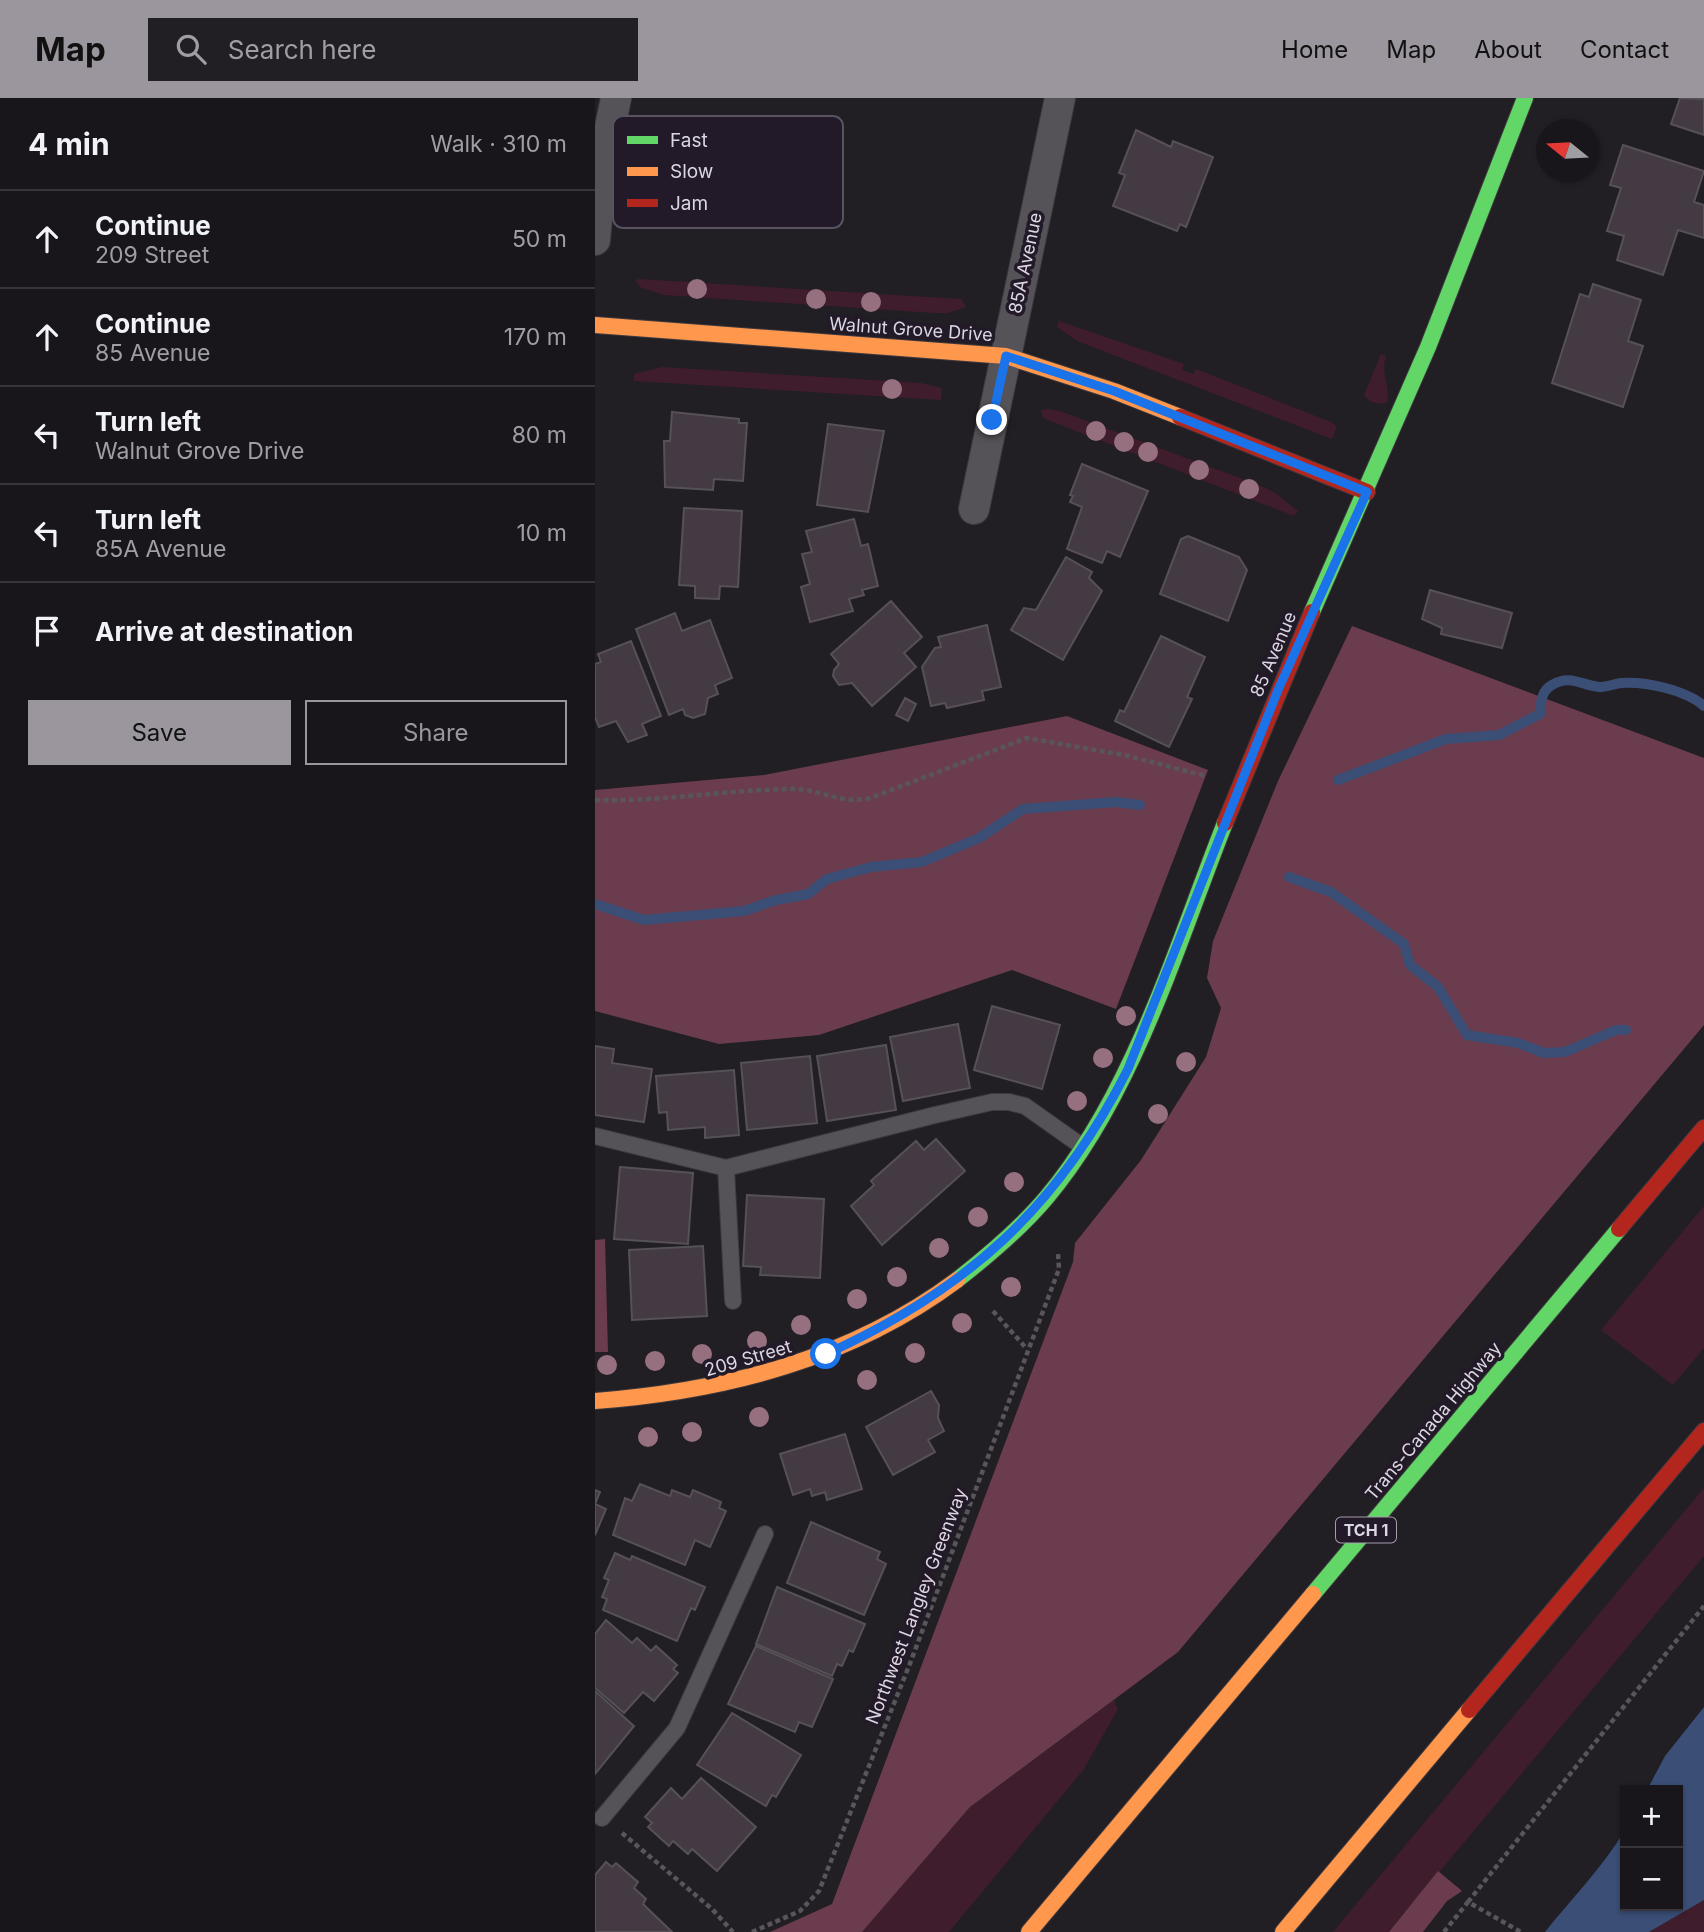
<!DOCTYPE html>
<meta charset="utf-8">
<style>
body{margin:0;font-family:Inter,sans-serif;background:#221f24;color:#f1f3f6}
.controls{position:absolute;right:21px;bottom:21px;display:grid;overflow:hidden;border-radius:0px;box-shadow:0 2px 5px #0004}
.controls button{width:63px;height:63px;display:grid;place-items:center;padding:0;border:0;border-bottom:2px solid #37353a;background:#19161b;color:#f1f3f6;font:35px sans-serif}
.compass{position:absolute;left:941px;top:21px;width:63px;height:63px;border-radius:50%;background:#19161b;box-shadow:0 2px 5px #0004;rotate:288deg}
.stop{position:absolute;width:21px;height:21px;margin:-16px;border:5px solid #1a73e8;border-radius:50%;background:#fff}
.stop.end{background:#1a73e8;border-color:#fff;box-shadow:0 2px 7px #0008}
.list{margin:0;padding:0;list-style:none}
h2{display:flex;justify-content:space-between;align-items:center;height:91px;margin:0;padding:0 28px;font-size:30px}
h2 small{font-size:23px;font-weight:400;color:#9f9fa3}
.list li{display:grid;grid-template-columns:46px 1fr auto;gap:21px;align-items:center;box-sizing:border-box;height:98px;padding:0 28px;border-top:2px solid #37353a}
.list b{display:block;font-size:26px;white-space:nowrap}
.list p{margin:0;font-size:23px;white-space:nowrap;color:#9f9fa3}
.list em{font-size:23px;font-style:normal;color:#9f9fa3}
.actions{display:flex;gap:14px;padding:21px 28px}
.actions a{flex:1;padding:16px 0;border:2px solid #9b969e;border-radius:0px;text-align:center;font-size:24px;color:#9b969e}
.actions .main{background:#9b969e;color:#111}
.icon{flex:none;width:38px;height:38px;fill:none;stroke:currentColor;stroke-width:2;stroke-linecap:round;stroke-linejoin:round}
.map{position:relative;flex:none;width:1109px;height:1834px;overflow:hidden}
header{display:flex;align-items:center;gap:42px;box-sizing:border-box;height:98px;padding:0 35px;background:#9b969e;color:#111}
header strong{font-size:33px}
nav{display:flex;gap:38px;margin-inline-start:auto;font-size:24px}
.search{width:490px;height:63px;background:#221f24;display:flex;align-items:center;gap:18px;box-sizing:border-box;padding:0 24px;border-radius:0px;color:#9f9fa3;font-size:26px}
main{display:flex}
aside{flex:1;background:#19161b}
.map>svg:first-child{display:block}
</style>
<header>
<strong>Map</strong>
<div class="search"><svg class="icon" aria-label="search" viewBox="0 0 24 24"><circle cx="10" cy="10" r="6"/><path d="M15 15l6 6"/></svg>Search here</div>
<nav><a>Home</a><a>Map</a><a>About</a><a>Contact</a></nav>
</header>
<main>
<aside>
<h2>4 min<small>Walk · 310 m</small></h2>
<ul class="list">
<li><svg class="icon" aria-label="ahead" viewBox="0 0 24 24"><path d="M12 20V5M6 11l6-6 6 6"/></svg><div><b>Continue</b><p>209 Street</p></div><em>50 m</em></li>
<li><svg class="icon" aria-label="ahead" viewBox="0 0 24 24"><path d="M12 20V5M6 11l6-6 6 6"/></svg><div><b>Continue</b><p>85 Avenue</p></div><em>170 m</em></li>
<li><svg class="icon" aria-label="left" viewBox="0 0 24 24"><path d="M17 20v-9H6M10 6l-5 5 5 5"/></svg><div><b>Turn left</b><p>Walnut Grove Drive</p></div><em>80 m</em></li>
<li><svg class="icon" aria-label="left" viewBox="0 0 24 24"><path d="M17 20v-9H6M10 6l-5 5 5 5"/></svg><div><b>Turn left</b><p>85A Avenue</p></div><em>10 m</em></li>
<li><svg class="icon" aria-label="arrive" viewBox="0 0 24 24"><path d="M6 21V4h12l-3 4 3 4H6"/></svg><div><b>Arrive at destination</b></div></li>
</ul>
<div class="actions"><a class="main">Save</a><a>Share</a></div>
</aside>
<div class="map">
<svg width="1109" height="1834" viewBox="0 0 1109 1834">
<rect width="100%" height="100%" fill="#211e24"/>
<g fill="#401d2c">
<path d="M44,181L366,201L371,209L353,215H339L69,197L45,189L40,182Z"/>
<path d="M464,223L589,266L587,272L598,276L601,271L736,324L742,329L737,341L482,243L462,229Z"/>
<path d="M786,256L791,258C785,275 796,289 792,305C781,306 776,306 769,297Z"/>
<path d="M67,269L326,285L347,290L346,302L39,283V276Z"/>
<path d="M453,311L465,313L661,386L679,394L703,413L699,418L448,320L446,312Z"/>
<path d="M1109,1108V1250L1078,1287L1006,1232Z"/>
<path d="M1109,1390V1458L794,1834H738Z"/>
<path d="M519,1602L523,1611L489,1671L354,1834H267L375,1709Z"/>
<path d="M1109,1802V1834H1054Z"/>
</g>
<g fill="#6b3c4e">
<path d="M757,528L1109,660V927L583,1554L375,1709L267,1834H175L237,1806L478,1164L480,1145L546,1062L611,959L626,910L612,880L618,843L683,683Z"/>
<path d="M472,618L613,672L521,911L417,872L224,937L124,946L0,913V692L169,677Z"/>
<path d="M10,1141L13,1254H0V1142Z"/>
<path d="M843,1773L867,1793L852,1803L828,1834H794Z"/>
</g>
<path fill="#3a4e76" d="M1109,1609V1802L1054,1834H950C977,1800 1008,1769 1030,1732V1808H1083V1692H1052L1070,1658Z"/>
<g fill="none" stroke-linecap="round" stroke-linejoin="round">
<g stroke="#3a4e76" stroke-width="10">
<path d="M743,682L851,641L904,637L945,616C946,604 946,593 957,587C975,576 986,587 1004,589C1011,589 1019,586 1026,585C1050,583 1091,592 1109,608"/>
<path d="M694,779L736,794L809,846L815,867L843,889L872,937L923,945L949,955L970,954L1021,932H1031"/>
<path d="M0,806L49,822L149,813L181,802L213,796L232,781L276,769L327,764L384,740L428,711L521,704L545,707"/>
</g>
</g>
<g fill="#443a44" stroke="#565157" stroke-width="2">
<path d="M1085,0L1109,1V37L1076,26Z"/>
<path d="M541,32L576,49L578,43L618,59L591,129L585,126L582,133L518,108L530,77L524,75Z"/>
<path d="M1028,47L1109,73L1099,104L1109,107V140L1083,132L1068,177L1022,162L1029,138L1012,133L1026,90L1015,87Z"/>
<path d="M998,186L1046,202L1033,243L1048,248L1028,309L957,285L985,196L994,199Z"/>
<path d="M77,314L144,321V325H152L148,383L119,381L118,392L70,389L69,343H75Z"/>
<path d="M233,326L289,333L273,414L222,407Z"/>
<path d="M487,366L553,393L525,459L512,453L507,465L472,451L487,409L475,404L478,398L475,397Z"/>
<path d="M89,410L147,413L143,489L125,488L124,501L100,500V488L84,487Z"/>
<path d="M259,421L266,448L273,446L283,488L267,492L269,497L254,501L258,513L215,524L206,489L215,486L207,456L217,454L211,433Z"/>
<path d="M593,438L644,459L652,472L633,523L565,496L586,441Z"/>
<path d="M471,459L497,474L494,480L507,493L468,562L416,532L429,510L441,512Z"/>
<path d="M835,492L917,515L907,550L846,536L847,530L827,521Z"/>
<path d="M296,503L327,539L309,555L321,569L277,608L257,585L244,587L238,578L239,572L244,566L236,556Z"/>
<path d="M80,515L87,533L115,522L137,580L120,587L123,596L113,600L110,616L98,620L90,617L88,611L74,617L41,531Z"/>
<path d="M392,527L406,589L387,593L389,602L352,610L350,605L336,608L327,569L340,550L346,549L343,539Z"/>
<path d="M566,538L610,559L592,599L597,601L574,649L520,623L525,612L529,614Z"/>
<path d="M36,543L66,618L47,626L52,637L33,644L21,623L4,629L0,619V566L6,564L3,556Z"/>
<path d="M310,600L321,606L313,623L301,617Z"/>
<path d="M397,908L465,927L447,991L379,972Z"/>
<path d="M363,926L375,990L308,1003L295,939Z"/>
<path d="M291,947L301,1012L232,1023L222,958Z"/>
<path d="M0,948L19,951L17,965L57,971L49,1024L0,1017Z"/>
<path d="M215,958L222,1025L152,1032L146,965Z"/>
<path d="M139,972L144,1037L110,1040V1029L73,1032L72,1014L64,1015L61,978Z"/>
<path d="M341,1041L370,1073L287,1147L256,1108L279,1087L276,1083L321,1043L329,1052Z"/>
<path d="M25,1069L98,1075L93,1146L19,1141Z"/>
<path d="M152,1097L229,1101L225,1180L165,1177L166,1169L148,1168Z"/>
<path d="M108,1148L112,1218L37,1222L34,1152Z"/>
<path d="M336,1293L344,1307L343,1320L349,1333L333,1342L340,1354L298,1377L271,1329Z"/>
<path d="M250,1336L267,1391L232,1402L230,1394L217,1398L215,1391L198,1397L185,1356Z"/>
<path d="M45,1386L75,1398L77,1392L95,1399L98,1392L126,1404L124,1410L131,1413L115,1449L100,1442L90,1467L18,1437L30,1400L37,1403Z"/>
<path d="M0,1392L5,1394L0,1406L11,1411L0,1437Z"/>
<path d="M216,1424L285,1454L282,1461L291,1466L269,1517L192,1485Z"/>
<path d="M20,1455L35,1462L37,1458L110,1489L100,1512L96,1510L82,1543L8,1512L12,1501L7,1499L14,1482L9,1480Z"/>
<path d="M182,1489L270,1526L258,1554L254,1552L247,1568L242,1566L237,1578L161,1546Z"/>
<path d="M11,1522L37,1545L42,1540L56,1553L61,1548L82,1567L78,1571L83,1575L59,1603L48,1594L29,1615L0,1590V1536Z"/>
<path d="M161,1548L238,1581L217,1629L204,1624L200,1634L133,1606Z"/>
<path d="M0,1593L39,1628L0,1676Z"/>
<path d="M137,1615L206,1657L181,1699L177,1697L171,1708L102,1667Z"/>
<path d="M106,1680L161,1729L122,1773L97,1751L93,1756L78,1743L74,1748L53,1729L57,1725L50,1719L76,1690L87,1701Z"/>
<path d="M11,1764L17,1769L21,1765L43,1784L39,1790L51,1801L48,1806L77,1834H0V1777Z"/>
</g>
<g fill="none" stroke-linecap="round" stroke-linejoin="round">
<g stroke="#3d393f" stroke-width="18">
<g id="lane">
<path d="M0,1038L131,1070L340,1017L397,1004H414L430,1008L488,1049"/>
<path d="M131,1070L138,1203"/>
<path d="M7,1720L82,1630L170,1436"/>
</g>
</g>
<g stroke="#3d393f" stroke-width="32">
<g id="street">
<path d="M0,142L6,74L21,0"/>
<path d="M379,411L465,0"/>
</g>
</g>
<g stroke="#3d393f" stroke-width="18">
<g id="fast">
<path d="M717,514L833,249L930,0"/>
<path d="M362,1182C394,1157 426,1130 452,1099C539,995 581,849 630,725"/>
<path d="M718,1496L1024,1131"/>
</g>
</g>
<g stroke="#3d393f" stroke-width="18">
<g id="slow">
<path d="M0,227L411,258L519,293L585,319"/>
<path d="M0,1303C130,1293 256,1261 362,1182"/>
<path d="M434,1834L718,1496"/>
<path d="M688,1834L874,1612"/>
</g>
</g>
<g stroke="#3d393f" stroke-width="18">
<g id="jam">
<path d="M585,319L772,394"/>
<path d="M630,725L717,514"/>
<path d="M1024,1131L1109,1030"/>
<path d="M874,1612L1109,1333"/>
</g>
</g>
<g stroke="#59565b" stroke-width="4.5" stroke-dasharray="5 3.5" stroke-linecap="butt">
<path d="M0,702C65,704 130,692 195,691C224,690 244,707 275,700L432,640L529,657L611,678"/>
<path d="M398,1213L432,1251"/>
<path d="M27,1735L117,1811L138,1834"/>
<path d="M873,1804L1109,1508"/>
<path d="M157,1834L205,1813L224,1793L314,1568L464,1171L463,1155"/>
<path d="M849,1834L873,1804L926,1834"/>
</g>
<use href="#lane" stroke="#565358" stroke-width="16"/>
<use href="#street" stroke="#565358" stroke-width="30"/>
<use href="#fast" stroke="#63d668" stroke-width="16"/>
<use href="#slow" stroke="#ff974d" stroke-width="16"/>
<use href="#jam" stroke="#b3261e" stroke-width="16"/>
</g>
<g fill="#977080">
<circle cx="102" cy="191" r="10"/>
<circle cx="221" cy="201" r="10"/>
<circle cx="276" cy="204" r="10"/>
<circle cx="297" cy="291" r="10"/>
<circle cx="501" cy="333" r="10"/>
<circle cx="529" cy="344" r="10"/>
<circle cx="553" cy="354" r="10"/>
<circle cx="604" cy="372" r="10"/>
<circle cx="654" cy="391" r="10"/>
<circle cx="531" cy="918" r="10"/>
<circle cx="508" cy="960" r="10"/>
<circle cx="591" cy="964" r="10"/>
<circle cx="482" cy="1003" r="10"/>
<circle cx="563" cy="1016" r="10"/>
<circle cx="419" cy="1084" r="10"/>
<circle cx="383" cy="1119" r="10"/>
<circle cx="344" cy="1150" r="10"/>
<circle cx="302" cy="1179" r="10"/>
<circle cx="416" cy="1189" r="10"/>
<circle cx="262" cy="1201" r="10"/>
<circle cx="367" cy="1225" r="10"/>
<circle cx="206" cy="1227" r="10"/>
<circle cx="162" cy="1243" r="10"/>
<circle cx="320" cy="1255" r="10"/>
<circle cx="107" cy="1256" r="10"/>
<circle cx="60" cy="1263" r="10"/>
<circle cx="12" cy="1267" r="10"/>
<circle cx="272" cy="1282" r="10"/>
<circle cx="164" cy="1319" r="10"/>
<circle cx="97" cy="1334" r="10"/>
<circle cx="53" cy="1339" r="10"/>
</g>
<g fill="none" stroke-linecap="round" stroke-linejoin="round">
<path stroke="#1a73e8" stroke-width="9" d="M231,1256C372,1192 463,1110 533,971L683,592L772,394L519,293L411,258L397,322"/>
</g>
<g text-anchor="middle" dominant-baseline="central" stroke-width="7" stroke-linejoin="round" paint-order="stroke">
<rect fill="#221a28" stroke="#a49ea9" stroke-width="2" x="741" y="1419.5" width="60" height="25" rx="5"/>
<g font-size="16" font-weight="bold" fill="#dcd6e0">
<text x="771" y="1432">TCH 1</text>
</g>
<g font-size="18" fill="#dcd6e0" stroke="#221a28">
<text transform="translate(430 165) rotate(-78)">85A Avenue</text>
<text transform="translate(316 231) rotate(4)">Walnut Grove Drive</text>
<text transform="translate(678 556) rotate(-67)">85 Avenue</text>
<text transform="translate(153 1260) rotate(-16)">209 Street</text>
<text transform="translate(838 1323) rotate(-50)">Trans-Canada Highway</text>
<text transform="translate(321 1508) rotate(-69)">Northwest Langley Greenway</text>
</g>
</g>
<rect x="18" y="18" width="230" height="112" rx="10" fill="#221a28" stroke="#5a525f" stroke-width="2"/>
<rect x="32" y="38" width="31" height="8" fill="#63d668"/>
<rect x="32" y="69" width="31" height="9" fill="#ff974d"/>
<rect x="32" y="101" width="31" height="8" fill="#b3261e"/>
<g font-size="19" fill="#dcd6e0">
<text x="75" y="49">Fast</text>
<text x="75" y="80">Slow</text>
<text x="75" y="112">Jam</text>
</g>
</svg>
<div class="controls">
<button>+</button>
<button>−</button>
</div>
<svg class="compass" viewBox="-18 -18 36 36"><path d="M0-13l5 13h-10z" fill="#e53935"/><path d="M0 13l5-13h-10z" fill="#9f9fa3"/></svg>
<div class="stop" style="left:231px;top:1256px"></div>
<div class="stop end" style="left:397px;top:322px"></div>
</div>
</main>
